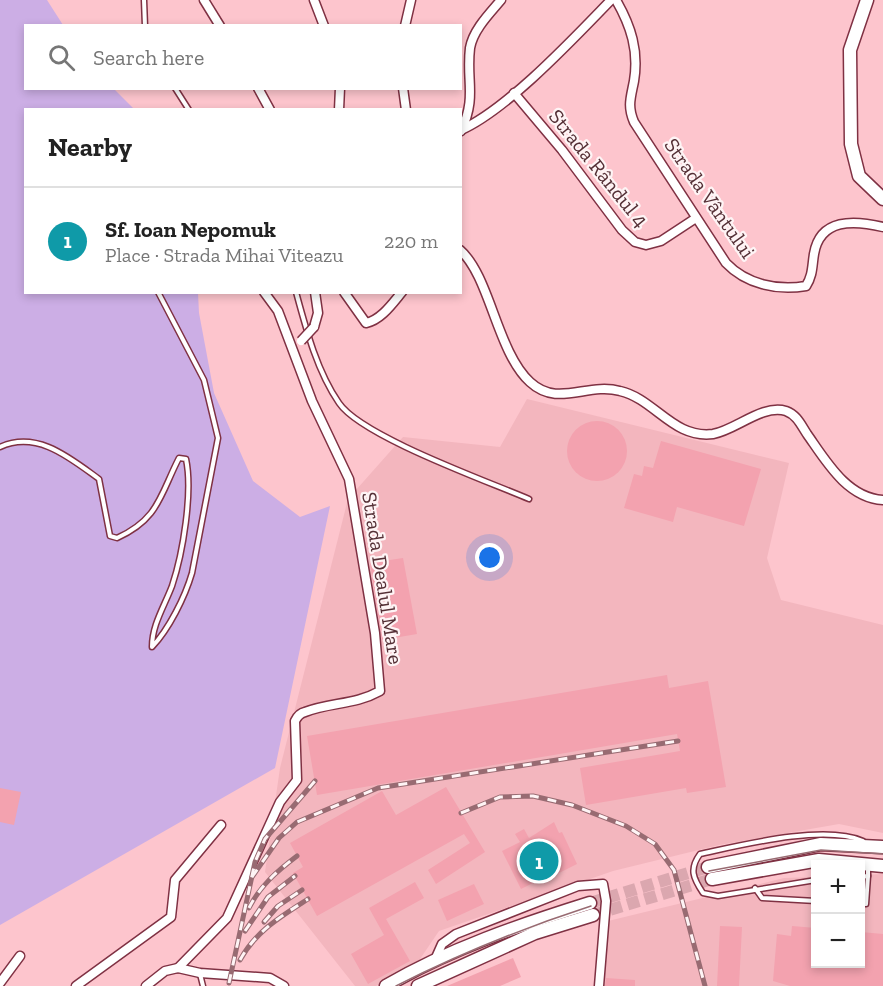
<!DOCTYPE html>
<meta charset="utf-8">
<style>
body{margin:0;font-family:"Zilla Slab",serif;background:#f2f2f2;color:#222}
.controls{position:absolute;right:18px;bottom:18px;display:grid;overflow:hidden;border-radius:0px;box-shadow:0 3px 9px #0003}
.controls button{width:54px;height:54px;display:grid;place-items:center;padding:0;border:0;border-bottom:2px solid #e0e0e0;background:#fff;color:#222;font:30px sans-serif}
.you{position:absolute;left:490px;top:558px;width:21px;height:21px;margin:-15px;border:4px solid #fff;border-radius:50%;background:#1a73e8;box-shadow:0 0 0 9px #1a73e833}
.badge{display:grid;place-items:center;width:39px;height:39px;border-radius:50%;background:#176560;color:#fff;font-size:20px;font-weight:700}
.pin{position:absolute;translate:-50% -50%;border:3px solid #fff;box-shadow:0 2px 6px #0006}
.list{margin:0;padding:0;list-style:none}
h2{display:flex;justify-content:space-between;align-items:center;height:78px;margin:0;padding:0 24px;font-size:26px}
h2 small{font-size:20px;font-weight:400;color:#767676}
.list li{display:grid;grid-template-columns:39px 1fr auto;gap:18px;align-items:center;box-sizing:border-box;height:108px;padding:0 24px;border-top:2px solid #e0e0e0}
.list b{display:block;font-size:22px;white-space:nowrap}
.list p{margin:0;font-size:20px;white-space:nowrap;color:#767676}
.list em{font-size:20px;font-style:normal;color:#767676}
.icon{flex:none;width:33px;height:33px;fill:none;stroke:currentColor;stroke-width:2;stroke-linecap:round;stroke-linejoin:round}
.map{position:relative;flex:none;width:883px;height:986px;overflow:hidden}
.search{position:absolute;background:#fff;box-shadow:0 3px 9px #0003;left:24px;top:24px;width:438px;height:66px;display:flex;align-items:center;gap:15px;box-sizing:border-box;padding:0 21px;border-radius:0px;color:#767676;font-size:22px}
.panel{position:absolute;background:#fff;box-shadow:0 3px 9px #0003;left:24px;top:108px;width:438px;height:186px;border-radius:0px}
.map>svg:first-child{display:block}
</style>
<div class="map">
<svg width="883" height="986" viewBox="0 0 883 986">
<rect width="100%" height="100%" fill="#fdc5cd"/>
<g fill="#f3b6be">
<path d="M527,399L789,463L767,558L781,600L883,625V833L839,824L719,845L613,871L439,931L418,962L376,986H355L265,872L280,768L348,499L403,437L500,447Z"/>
<path d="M883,874V986H599L604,922L784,878L815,877L816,964H860L861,875Z"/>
</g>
<path fill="#ccaee5" d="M0,0H47L63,25L26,26V88L114,89L134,109L26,110V292L198,293L199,313L214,393L253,481L300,517L330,506L275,768L0,925Z"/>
<g fill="#f3a2af">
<circle cx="597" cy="451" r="30"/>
<path d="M661,441L761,469L744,526L677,507L673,522L624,508L634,474L642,476L644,466L653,468Z"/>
<path d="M403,558L417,634L382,640L370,563Z"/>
<path d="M667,675L669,688L708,681L726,787L687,793L686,788L586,805L580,768L680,751L677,734L317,795L307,736Z"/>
<path d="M446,787L485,852L436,884L428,870L470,843L464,834L317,916L293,873L303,867L290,843L382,791L396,815Z"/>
<path d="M0,788L21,792L14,825L0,822Z"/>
<path d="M554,822L559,833L562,832L577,864L557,874L542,841L524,850L539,880L521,889L502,851L520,842L515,834L524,829L529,838Z"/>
<path d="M415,882L424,898L386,919L410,961L368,984L351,954L384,935L369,908Z"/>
<path d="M474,884L484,904L447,921L438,900Z"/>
<path d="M720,926L742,927L739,986H717Z"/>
<path d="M792,926L816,928V963H861V932L883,934V986H790L773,981L777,934L791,936Z"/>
<path d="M513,958L521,977L500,986H447Z"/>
<path d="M606,978L635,980V986H605Z"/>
</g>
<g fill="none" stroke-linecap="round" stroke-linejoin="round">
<g stroke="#dba7af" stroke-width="12" stroke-dasharray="12 6" stroke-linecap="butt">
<path d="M590,903L708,867"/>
<path d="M593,915L712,879"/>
</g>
<g stroke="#7f3143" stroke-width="7">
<g id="lane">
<path d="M144,0L145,26"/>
<path d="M175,88L189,110"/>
<path d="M296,292C306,329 317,371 339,403C361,436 487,481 529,499"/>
<path d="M0,447C37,430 70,458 99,479L110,536L117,538C159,519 160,495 179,458L186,459C193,492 183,553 172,586C164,607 152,625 152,647C169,629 185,597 192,573L218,438L204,380L158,292"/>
<path d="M860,877L868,876V866"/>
<path d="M816,880L718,896L703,893C693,878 689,869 700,854C742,845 824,824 863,841"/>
<path d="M755,888L762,898L816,901"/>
<path d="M860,904H866L868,876"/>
<path d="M200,974L203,986"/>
</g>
</g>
<g stroke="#7f3143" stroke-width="11">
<g id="street">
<path d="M204,0L220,26"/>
<path d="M314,0L324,26"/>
<path d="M616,0C631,26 639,51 634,81C631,97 627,106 634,122L726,263C746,284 777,291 806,286C813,275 812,266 814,254C820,218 854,220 883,227"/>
<path d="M405,26L411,0"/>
<path d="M258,88L270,110"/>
<path d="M403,88L406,110"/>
<path d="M514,93L562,150L622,230L635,242L646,245L661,241L696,218"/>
<path d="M339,110L340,88"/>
<path d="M461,130C508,109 574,38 611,0"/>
<path d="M461,131C477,97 466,81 470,48C473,30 490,13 501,0"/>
<path d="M460,250C490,276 497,352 530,382C558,408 587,382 620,391C655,399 673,439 713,434C736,430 762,404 786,411C797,415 801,425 807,434C826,461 847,498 883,500"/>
<path d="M344,292L366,323C381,320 392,304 402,292"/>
<path d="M314,327L318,313L315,292"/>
<path d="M434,962L442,944L456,934L578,886L603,884L606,901L599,986"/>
<path d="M178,968L227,918L280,802L297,780L295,721C297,717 300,713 305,712C331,702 355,705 380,691L375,633L349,479L312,401L278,311L264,292"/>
<path d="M0,983L20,956"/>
<path d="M76,986L171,917L175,880L221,825"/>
<path d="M146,986L165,971L178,968L200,973L270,978L284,986"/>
</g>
</g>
<g stroke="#7f3143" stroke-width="15">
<g id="secondary">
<path d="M867,0L850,50L851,144L859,176L883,199"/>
<path d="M708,867L821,844L883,847"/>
<path d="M712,879L819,860L883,866"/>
<path d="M386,986C449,949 520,925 590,903"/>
<path d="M418,986L535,933L593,915"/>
</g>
</g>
<use href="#lane" stroke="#fff" stroke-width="4"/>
<use href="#street" stroke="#fff" stroke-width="8"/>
<use href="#secondary" stroke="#fff" stroke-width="12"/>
<g stroke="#986b72" stroke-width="1.5">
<path d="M709,871L821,850L883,854"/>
<path d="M396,986C459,954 523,928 591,906"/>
</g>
<g stroke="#986b72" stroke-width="5">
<g id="rail">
<path d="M461,813L500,797L533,796L572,805L626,826L655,844L674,870L705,986"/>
<path d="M252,877L279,838L297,822L378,788L678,741"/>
<path d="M249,908C260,886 277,871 297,856"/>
<path d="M264,922L278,906L302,890"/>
<path d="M245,931L268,897L295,876"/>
<path d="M240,960C256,931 280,917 308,899"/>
<path d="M229,983L255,862L265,839L315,781"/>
</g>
</g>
<use href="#rail" stroke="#fef4f5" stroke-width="3" stroke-dasharray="9" stroke-linecap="butt"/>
<g stroke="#7f3143" stroke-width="11" stroke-linecap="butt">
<path id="street-bridge" d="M301,341L314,327"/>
</g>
<use href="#street-bridge" stroke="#fff" stroke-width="8"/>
</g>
<g text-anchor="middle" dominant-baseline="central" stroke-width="4.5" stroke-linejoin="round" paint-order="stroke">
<g font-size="21" fill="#553036" stroke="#fef4f5">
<text transform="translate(599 168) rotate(51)">Strada Rândul 4</text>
<text transform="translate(710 198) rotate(55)">Strada Vântului</text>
<text transform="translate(383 578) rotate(81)">Strada Dealul Mare</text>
</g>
</g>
</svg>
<div class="controls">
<button>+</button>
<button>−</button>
</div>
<div class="you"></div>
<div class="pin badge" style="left:539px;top:861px;background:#0f9aa8">1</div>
<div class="search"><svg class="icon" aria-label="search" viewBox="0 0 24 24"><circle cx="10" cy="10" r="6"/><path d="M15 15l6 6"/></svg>Search here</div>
<section class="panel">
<h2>Nearby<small></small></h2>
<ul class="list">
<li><span class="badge" style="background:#0f9aa8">1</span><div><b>Sf. Ioan Nepomuk</b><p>Place · Strada Mihai Viteazu</p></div><em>220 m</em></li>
</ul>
</section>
</div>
